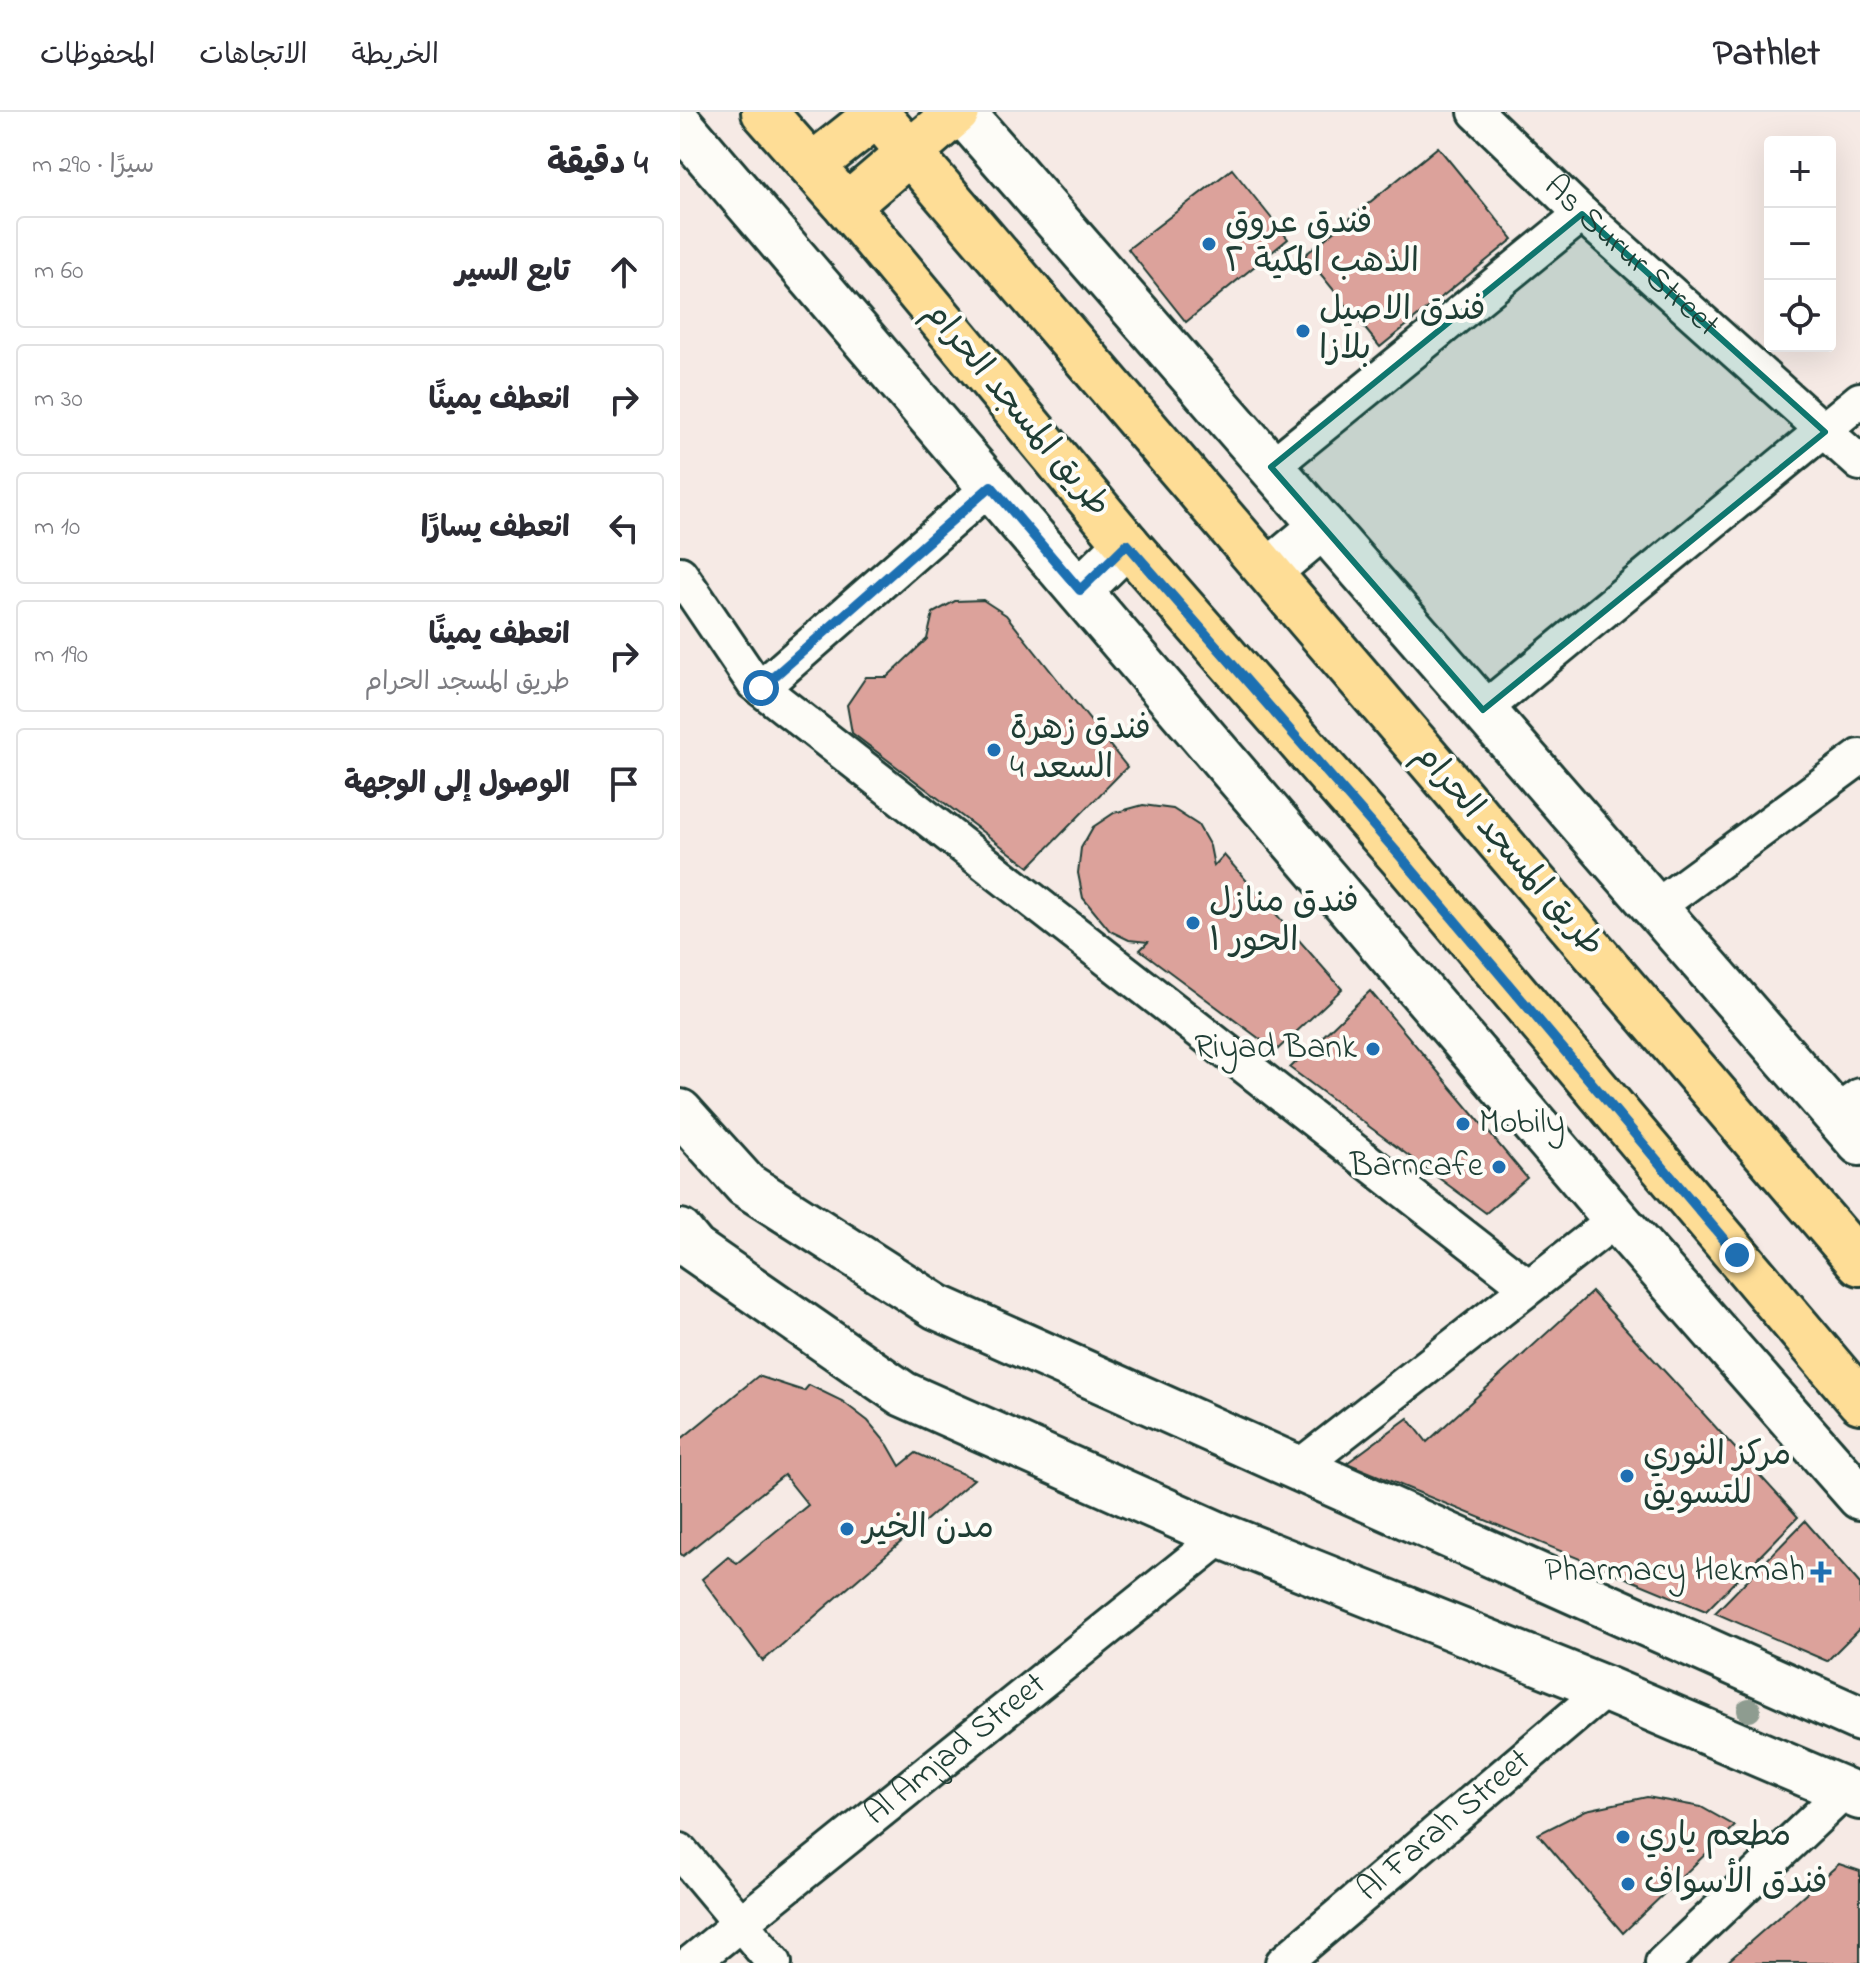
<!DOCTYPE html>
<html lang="ar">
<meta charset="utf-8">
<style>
body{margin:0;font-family:"Indie Flower","Playpen Sans Arabic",sans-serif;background:#f2f2f3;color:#2b2b33;direction:rtl}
.controls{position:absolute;right:24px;top:24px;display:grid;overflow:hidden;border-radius:8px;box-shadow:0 8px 32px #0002}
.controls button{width:72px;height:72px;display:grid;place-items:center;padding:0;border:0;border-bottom:2px solid #e1e1e2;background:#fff;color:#2b2b33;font:40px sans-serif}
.stop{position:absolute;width:24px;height:24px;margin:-18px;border:6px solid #1f6fb2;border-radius:50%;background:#fff}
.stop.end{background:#1f6fb2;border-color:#fff;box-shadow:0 2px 8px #0008}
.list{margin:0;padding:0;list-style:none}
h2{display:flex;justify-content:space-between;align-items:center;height:104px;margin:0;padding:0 32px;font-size:34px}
h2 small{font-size:26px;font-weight:400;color:#7c7c81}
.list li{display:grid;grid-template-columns:52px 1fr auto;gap:24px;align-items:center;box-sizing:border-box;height:112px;margin:0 16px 16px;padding:0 16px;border:2px solid #e1e1e2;border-radius:8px}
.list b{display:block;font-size:30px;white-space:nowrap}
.list p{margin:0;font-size:26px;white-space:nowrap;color:#7c7c81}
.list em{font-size:26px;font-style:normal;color:#7c7c81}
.icon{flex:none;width:44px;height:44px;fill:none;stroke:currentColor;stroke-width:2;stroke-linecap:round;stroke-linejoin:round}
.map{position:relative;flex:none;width:1180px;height:1851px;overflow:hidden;direction:ltr}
header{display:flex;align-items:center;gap:48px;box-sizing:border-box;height:112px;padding:0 40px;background:#fff;border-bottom:2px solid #e1e1e2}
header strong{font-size:38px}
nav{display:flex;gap:44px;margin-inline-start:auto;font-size:28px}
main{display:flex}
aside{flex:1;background:#fff}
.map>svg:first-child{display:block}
</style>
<header>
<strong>Pathlet</strong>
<nav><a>الخريطة</a><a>الاتجاهات</a><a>المحفوظات</a></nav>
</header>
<main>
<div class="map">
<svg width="1180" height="1851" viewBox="0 0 1180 1851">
<rect width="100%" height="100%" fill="#f6eae5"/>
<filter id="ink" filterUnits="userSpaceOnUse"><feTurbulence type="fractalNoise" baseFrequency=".0125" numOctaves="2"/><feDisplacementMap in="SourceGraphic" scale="16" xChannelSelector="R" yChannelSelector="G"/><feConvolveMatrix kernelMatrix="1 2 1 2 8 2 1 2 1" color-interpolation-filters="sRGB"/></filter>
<g filter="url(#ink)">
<g fill="#dca29b" stroke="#1f3d34" stroke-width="2">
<path d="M758,35L833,127L700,235L625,143Z"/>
<path d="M552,57L608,127L506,210L448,137Z"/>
<path d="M303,488L326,503L447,655L349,755L172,621L167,593L186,565H207L247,527L253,501L275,489Z"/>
<path d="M463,693L493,697L518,713L530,734L534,754L544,743L662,877L596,939L460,838L468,830L449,828L430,819L403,786L398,761L401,736L413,715L434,701Z"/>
<path d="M690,879L847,1066L806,1101L610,956Z"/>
<path d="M912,1180L1118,1405L1026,1499L667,1351L728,1306L747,1330Z"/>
<path d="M78,1264L124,1279L129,1273L162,1289L188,1309L208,1333L220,1354L236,1341L294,1367L83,1549L22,1467L48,1445L57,1451L128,1393L104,1363L3,1444L0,1441V1328Z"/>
<path d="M1125,1409L1180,1472V1516L1147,1549L1035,1501Z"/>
<path d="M967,1685L1021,1695L1055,1714L943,1821L858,1722L906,1698Z"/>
<path d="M1159,1752L1180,1759V1851H1046Z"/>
</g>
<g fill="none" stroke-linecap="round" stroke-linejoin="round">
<g stroke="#1f3d34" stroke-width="40">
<g id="street">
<path id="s1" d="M796,0L902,102L1180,351"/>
<path d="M591,355L902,102"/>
<path d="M0,462L74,571L847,1174"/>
<path d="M81,576L311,374"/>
<path d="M803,598L1180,288"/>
<path d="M975,796L1180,645"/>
<path d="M1155,1002L1180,984"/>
<path d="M618,1356L936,1107"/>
<path d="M0,1739L94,1851"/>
<path id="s2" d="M11,1851L542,1424"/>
<path id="s3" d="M603,1851L926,1577"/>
<path d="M983,1851L1165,1679"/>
</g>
</g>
<g stroke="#1f3d34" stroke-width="50">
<g id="secondary">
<path d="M282,0L1180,1031"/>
<path d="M0,12L936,1107L1180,1385"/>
<path d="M589,459L643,414"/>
<path d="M400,478L447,432"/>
<path d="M0,1000L66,1073L257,1195L1180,1607"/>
<path d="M0,1120L14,1137L223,1282L542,1424L926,1577L1180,1685"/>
</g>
</g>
<g stroke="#1f3d34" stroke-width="50">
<g id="primary">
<path d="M84,0L167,94L447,432L721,745L1180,1289"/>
<path d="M195,0L1180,1151"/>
<path d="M132,54L200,0"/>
<path d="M167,94L277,0"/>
</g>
</g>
<use href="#street" stroke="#fdfcf7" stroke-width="34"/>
<use href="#secondary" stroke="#fdfcf7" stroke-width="44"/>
<use href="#primary" stroke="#fedd96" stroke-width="44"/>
</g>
<circle fill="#8e9c90" cx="1069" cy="1598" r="12"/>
</g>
<g fill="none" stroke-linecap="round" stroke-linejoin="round" filter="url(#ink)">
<path stroke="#1f6fb2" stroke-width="10" d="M81,576L311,374L400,478L447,432L721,745L1057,1143"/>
</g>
<path fill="#0f766e" fill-opacity="0.2" stroke="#0f766e" stroke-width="6" stroke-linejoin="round" d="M902,102L1145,320L803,598L591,355Z"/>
<g fill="#1f6fb2" stroke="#fdfcf7" stroke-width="3">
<circle cx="529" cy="132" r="8"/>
<circle cx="623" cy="219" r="8"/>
<circle cx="314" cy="638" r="8"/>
<circle cx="513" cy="811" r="8"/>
<circle cx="693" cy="937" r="8"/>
<circle cx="783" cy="1012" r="8"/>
<circle cx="819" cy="1055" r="8"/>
<circle cx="947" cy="1364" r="8"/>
<circle cx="167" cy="1417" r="8"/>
<path d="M1137 1448h8v8h8v8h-8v8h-8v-8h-8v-8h8z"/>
<circle cx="943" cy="1725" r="8"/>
<circle cx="948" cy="1772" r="8"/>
</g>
<g text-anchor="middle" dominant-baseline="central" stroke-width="8" stroke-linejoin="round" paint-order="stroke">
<g font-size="34" fill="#1f3d34" stroke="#fdfcf7" text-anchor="start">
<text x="545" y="112">فندق عروق<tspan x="545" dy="39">الذهب المكية ٢</tspan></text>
<text x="639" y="199">فندق الاصيل<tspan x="639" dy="39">بلازا</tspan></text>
<text x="330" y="618">فندق زهرة<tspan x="330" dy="39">السعد 4</tspan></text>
<text x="529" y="791">فندق منازل<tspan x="529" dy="39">الحور ١</tspan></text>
<text x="677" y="937" text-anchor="end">Riyad Bank</text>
<text x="799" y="1012">Mobily</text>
<text x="803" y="1055" text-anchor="end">Barncafe</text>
<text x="963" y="1344">مركز النوري<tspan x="963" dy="39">للتسويق</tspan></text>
<text x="183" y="1417">مدن الخير</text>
<text x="1125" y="1460" text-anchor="end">Pharmacy Hekmah</text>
<text x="959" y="1725">مطعم ياري</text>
<text x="964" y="1772">فندق الأسواف</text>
</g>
<g font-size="34" fill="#1f3d34" stroke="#fdfcf7">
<text stroke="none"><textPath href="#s1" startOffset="212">As Surur Street</textPath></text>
<text transform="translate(336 298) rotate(50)">طريق المسجد الحرام</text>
<text transform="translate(828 739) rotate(49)">طريق المسجد الحرام</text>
<text stroke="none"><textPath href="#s2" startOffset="340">Al Amjad Street</textPath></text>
<text stroke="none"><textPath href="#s3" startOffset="212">Al Farah Street</textPath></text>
</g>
</g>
</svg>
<div class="controls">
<button>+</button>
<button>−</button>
<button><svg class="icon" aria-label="locate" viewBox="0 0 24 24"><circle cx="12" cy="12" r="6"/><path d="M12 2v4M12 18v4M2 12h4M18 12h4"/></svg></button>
</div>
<div class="stop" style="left:81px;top:576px"></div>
<div class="stop end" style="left:1057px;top:1143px"></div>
</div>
<aside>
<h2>4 دقيقة<small>سيرًا · 290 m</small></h2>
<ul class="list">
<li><svg class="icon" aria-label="ahead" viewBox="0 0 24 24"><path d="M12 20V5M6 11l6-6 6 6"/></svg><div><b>تابع السير</b></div><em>60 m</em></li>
<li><svg class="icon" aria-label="right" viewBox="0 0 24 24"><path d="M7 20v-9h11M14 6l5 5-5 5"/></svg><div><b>انعطف يمينًا</b></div><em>30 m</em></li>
<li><svg class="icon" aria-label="left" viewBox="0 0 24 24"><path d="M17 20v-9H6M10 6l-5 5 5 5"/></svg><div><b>انعطف يسارًا</b></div><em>10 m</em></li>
<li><svg class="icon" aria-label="right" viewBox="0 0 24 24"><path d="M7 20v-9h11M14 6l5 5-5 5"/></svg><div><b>انعطف يمينًا</b><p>طريق المسجد الحرام</p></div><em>190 m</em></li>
<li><svg class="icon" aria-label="arrive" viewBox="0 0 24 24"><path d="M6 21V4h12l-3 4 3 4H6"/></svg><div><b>الوصول إلى الوجهة</b></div></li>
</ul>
</aside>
</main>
